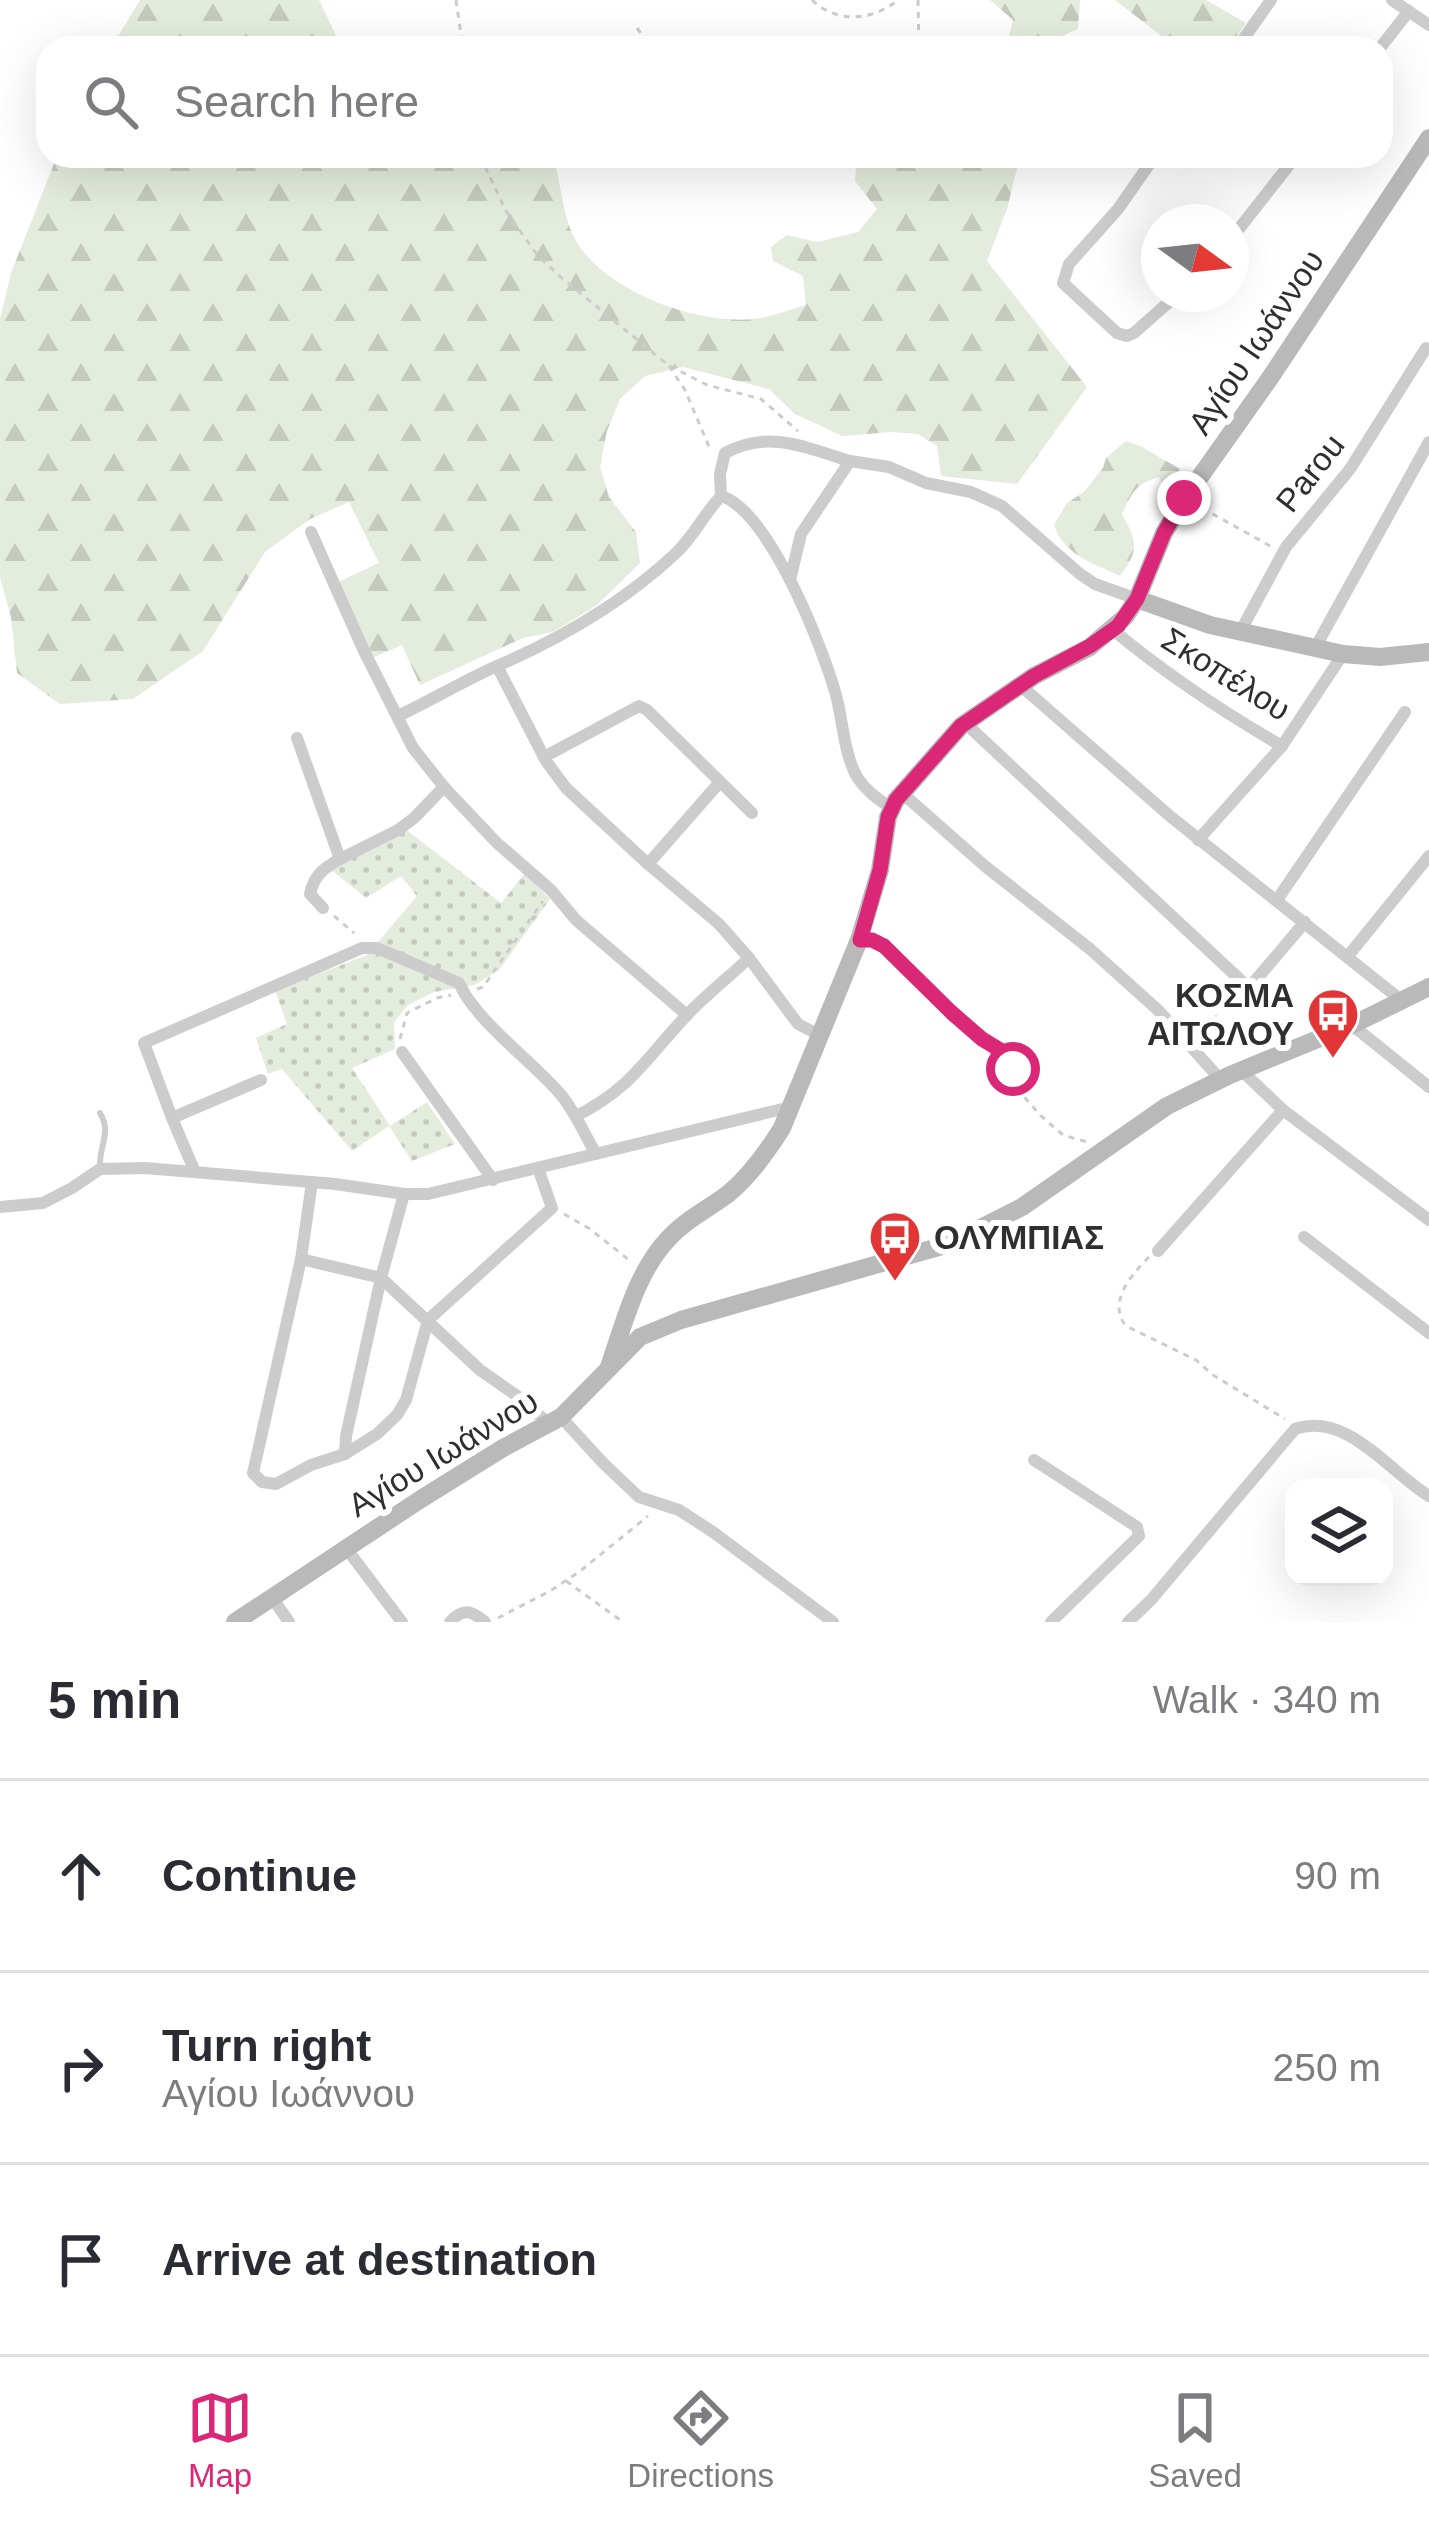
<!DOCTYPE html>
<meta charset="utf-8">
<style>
body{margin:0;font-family:Arial,sans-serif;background:#f7f7f7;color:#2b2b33}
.controls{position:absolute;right:36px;bottom:36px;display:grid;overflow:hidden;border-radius:24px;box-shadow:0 12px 48px #0002}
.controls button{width:108px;height:108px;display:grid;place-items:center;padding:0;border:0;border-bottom:3px solid #e1e1e2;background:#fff;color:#2b2b33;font:60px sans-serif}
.compass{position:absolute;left:1141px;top:204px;width:108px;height:108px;border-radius:50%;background:#fff;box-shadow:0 12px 48px #0002;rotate:105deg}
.stop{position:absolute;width:36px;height:36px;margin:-27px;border:9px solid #db2777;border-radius:50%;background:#fff}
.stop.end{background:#db2777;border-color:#fff;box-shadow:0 3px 12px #0008}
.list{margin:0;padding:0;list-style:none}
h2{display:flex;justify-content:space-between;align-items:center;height:156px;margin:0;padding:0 48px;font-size:51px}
h2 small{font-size:39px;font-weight:400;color:#7c7c81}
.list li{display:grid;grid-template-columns:78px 1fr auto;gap:36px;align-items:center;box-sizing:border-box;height:192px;padding:0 48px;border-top:3px solid #e1e1e2}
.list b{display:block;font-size:45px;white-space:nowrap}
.list p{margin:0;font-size:39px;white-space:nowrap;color:#7c7c81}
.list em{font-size:39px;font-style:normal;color:#7c7c81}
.icon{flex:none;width:66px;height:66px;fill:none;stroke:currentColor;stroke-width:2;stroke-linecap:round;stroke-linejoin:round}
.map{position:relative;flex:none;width:1429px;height:1622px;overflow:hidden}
.search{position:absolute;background:#fff;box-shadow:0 12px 48px #0002;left:36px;right:36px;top:36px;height:132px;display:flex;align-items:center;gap:30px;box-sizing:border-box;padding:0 42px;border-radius:36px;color:#7c7c81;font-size:45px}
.sheet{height:732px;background:#fff}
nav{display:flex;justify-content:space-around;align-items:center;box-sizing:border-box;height:168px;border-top:3px solid #e1e1e2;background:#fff;font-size:33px;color:#7c7c81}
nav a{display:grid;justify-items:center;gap:6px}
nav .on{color:#db2777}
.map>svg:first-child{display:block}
</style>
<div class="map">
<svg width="1429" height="1622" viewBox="0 0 1429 1622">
<defs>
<pattern id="grass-dots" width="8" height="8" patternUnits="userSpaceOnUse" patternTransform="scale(3)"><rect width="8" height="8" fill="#e4ecdd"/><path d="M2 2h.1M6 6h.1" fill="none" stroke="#c4cbbe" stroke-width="1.8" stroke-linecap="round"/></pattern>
<pattern id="forest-firs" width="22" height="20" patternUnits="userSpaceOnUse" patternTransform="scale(3)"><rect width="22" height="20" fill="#e4ecdd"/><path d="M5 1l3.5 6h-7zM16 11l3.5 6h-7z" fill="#c4cbbe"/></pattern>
</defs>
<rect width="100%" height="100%" fill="#fff"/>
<path fill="url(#grass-dots)" d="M404,828L501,903L525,873L550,899L499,970L474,985L434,992L408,1005L394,1022L395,1049L352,1068L390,1126L427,1102L455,1144L412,1161L389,1126L352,1151L282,1069L268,1074L256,1038L287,1024L275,991L367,955L417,896L401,876L366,898L329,868Z"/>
<g fill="url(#forest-firs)">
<path d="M140,0H319L342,48H111Z"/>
<path d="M990,0H1080L1078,29L1053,40L1047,48H1006L1013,20Z"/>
<path d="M1115,0H1206L1246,23L1229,48H1177Z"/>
<path d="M57,156H554C559,178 564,219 574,237C602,292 703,328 761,318C776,315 792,309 806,305L803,276L773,261L771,247L787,235L818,242L858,232L877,209L855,181L857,156H1020L1007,209L987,261L1087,387L1017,484L941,476L937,446L918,434L891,432L842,436L795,414L769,389L683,367L645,376L620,399L607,431L600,467L609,497L636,532L640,563L597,605L553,632L523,638L420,685L402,645L365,661L338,582L379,563L349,502L310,519L265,552L203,651L133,699L60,704L17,673L11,617L0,577V319L11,273Z"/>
<path d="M1126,441L1142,447L1180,469L1166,491L1159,477C1135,484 1132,493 1122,514C1137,542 1140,549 1120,576C1094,564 1063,554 1054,525L1067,503L1084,492L1103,468L1106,458Z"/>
</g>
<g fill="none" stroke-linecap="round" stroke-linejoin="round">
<g stroke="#ccc" stroke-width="3" stroke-dasharray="6 6" stroke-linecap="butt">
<path d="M456,0L463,48"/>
<path d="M812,0C837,24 872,21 898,0"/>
<path d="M918,0L919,48"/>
<path d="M637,28L652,48"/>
<path d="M480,156L506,211L535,252L557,274L668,365L707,385L761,399L798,431"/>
<path d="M669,366L685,390L710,449"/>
<path d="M1202,508L1272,547"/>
<path d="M334,916L354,933"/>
<path d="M879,944L982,1039L1005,1053L1009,1058L1020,1092L1041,1116L1063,1135L1087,1142"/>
<path d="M477,989L483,987L543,901"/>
<path d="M1188,1024L1219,1016"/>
<path d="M400,1039L407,1013L437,998L451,995"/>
<path d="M564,1214L590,1229L629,1260"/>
<path d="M1149,1257C1131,1275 1107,1303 1126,1326L1196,1360L1213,1375L1285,1419"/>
<path d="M566,1581L623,1622"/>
<path d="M498,1618L550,1591L579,1572L648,1516"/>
</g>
<path stroke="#ccc" stroke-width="6" d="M100,1113C112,1132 99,1146 100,1166"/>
<g stroke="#ccc" stroke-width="12">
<path d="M1392,0L1429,25"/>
<path d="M1237,48L1271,0"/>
<path d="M1380,48L1409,11"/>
<path d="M1155,156L1118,209L1069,264L1063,283L1117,333L1127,336L1134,333L1178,294"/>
<path d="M1231,239L1296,156"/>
<path d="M721,496L720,474L725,453C769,429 807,448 850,461"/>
<path d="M311,532L364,651L413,748L444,787L497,843L551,890L576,920L687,1015"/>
<path d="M790,580L801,534L850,461L889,467L926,483L971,492L1002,506L1080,574L1095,584L1137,599"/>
<path d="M1113,630C1166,674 1223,712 1282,746L1343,654"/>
<path d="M1240,632L1286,547L1350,469L1426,348"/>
<path d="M1315,648L1429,442"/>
<path d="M497,666L546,761L566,788L648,864L719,924L749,958L798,1024L821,1036"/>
<path d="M1020,685L1171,817L1401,1000"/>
<path d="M398,716C432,700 463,681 497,666C562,638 624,602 676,553C694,536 704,514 721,496C769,510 823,648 836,695C843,721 844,754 857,777C866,791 878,800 892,808"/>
<path d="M965,723L1249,988L1305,922"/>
<path d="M297,738L340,859L398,830L414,818L444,787"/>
<path d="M544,757L639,706L647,710L752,813"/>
<path d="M902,793L986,867L1090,949L1159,1011L1220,1079"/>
<path d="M1198,840L1282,746"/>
<path d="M648,864L719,783"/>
<path d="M1277,900L1405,712"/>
<path d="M323,908L310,894C314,875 324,868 340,859"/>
<path d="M1348,956L1429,856"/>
<path d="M1230,1007L1249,988"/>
<path d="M1352,1025L1429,1087"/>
<path d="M402,1052L493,1180"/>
<path d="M1241,1070L1283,1110L1429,1220"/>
<path d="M261,1080L172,1118L144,1043L362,948H377L459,983C477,1023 534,1062 562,1096C576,1114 585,1135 596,1154"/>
<path d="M576,1116C632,1088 646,1058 687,1015C706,995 729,977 749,958"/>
<path d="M172,1118L195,1172"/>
<path d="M312,1182L301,1259L253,1473L262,1482L276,1484L311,1465L345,1454L377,1434L397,1415L406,1400L428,1320L552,1208L538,1168"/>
<path d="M0,1207L43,1203L72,1188L100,1169L145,1168L335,1184L404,1194H428L791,1107"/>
<path d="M1304,1237L1429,1333"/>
<path d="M1158,1251L1283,1110"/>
<path d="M301,1259L381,1278L480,1370L520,1398L549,1424"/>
<path d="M561,1417L603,1463L639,1497L679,1510L713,1532L833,1622"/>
<path d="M345,1454L346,1436L381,1278L404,1194"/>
<path d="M1034,1460L1137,1527L1139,1536L1051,1622"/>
<path d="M346,1548L402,1622"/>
<path d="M271,1596L289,1622"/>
<path d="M450,1622C463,1608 471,1610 485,1622"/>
<path d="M1128,1622L1151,1600L1295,1429C1347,1411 1389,1472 1429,1496"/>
</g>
<g stroke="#b9b9b9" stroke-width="18">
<path d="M1137,599L1210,625L1343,654L1380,657L1429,652"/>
<path d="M609,1367C624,1324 636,1273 668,1239C685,1220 708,1209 728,1194C750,1176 767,1152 782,1128L859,940L880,870L888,817L896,800L961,726L1034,676L1090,647L1125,617L1137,599L1164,533L1185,498L1270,378L1429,138"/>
<path d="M235,1622L421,1499L503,1448L561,1417L640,1337L681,1320L949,1244L1022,1207L1167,1106L1230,1075L1352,1025L1429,987"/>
</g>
</g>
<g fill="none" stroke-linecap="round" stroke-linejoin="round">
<path stroke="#db2777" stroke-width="15" d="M1013,1069L1005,1053L982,1039L951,1012L884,946L872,940H860L880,870L888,817L896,800L961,726L1034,676L1090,646L1118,626L1137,599L1164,533L1184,498"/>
</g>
<defs>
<g id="bus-pin" transform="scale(2.7)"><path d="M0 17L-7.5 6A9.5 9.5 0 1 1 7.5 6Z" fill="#e23535" stroke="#fff"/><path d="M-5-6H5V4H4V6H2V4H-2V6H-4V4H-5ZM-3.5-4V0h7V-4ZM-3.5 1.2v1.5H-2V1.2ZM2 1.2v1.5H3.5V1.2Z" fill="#fff"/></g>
</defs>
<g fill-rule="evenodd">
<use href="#bus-pin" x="1333" y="1014"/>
<use href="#bus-pin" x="895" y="1237"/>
</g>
<g text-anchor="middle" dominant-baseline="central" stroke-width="12" stroke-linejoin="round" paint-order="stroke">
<g font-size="33" fill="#2f2f2f" stroke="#fff">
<text transform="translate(1256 342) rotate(-56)">Αγίου Ιωάννου</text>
<text transform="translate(1310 473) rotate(-52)">Parou</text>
<text transform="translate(1226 674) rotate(32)">Σκοπέλου</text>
<text transform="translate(443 1453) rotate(-31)">Αγίου Ιωάννου</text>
</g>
<g font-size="33" font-weight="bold" fill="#2f2f2f" stroke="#fff" text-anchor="end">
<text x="1294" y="995">ΚΟΣΜΑ<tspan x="1294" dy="38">ΑΙΤΩΛΟΥ</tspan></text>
<text x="934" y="1237" text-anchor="start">ΟΛΥΜΠΙΑΣ</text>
</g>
</g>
</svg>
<div class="controls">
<button><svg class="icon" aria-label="layers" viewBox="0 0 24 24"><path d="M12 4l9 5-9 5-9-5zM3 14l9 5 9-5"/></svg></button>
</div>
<svg class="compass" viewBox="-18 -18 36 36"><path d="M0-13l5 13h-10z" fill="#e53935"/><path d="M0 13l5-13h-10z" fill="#7c7c81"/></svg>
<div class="stop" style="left:1013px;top:1069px"></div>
<div class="stop end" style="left:1184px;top:498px"></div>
<div class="search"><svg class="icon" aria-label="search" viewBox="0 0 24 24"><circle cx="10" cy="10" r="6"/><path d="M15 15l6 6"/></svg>Search here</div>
</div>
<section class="sheet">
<h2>5 min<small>Walk · 340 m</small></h2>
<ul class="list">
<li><svg class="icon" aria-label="ahead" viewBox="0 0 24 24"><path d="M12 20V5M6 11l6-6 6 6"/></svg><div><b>Continue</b></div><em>90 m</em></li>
<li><svg class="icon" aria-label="right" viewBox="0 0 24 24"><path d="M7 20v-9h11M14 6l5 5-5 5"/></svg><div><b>Turn right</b><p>Αγίου Ιωάννου</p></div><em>250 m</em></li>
<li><svg class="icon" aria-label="arrive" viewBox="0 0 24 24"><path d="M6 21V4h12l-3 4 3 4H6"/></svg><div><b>Arrive at destination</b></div></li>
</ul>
</section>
<nav>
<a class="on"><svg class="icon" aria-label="map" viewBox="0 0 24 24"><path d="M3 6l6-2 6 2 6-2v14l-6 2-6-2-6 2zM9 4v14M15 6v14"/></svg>Map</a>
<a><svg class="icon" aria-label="directions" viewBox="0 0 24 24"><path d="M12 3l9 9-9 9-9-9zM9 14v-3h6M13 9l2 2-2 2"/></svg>Directions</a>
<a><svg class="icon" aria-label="saved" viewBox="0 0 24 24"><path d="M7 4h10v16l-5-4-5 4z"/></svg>Saved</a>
</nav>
